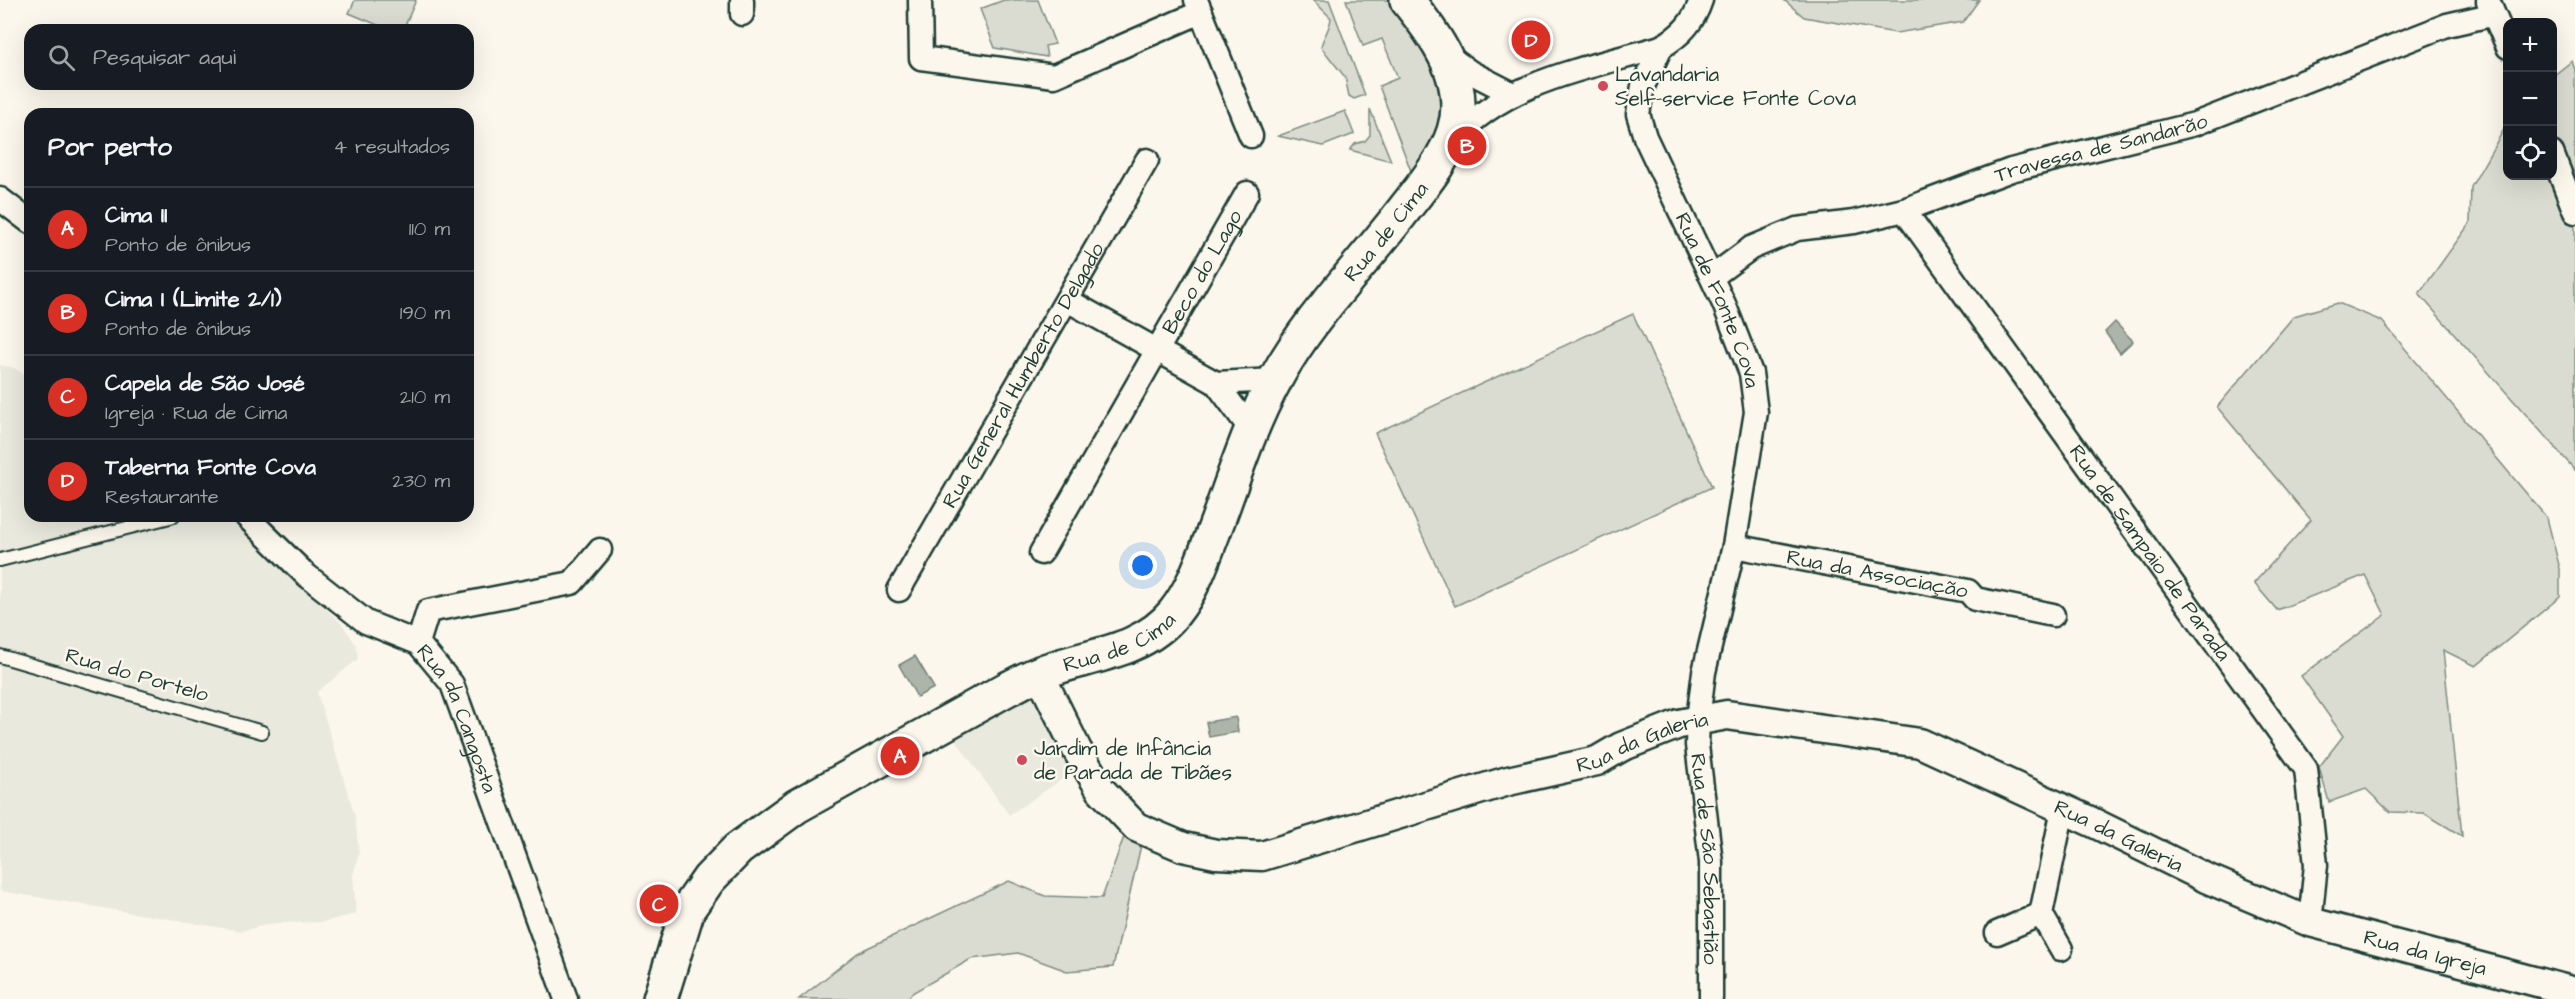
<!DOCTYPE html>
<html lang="pt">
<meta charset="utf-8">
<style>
body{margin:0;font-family:"Architects Daughter",sans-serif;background:#20242c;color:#f1f3f6}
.controls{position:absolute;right:18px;top:18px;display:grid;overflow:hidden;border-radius:12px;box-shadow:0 6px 24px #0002}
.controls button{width:54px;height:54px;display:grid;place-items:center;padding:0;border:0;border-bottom:2px solid #363941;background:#171b24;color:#f1f3f6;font:30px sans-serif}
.you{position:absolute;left:1143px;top:566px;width:21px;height:21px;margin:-15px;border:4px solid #fff;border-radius:50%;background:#1a73e8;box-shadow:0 0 0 9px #1a73e833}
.badge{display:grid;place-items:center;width:39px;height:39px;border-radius:50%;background:#d93025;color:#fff;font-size:20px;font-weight:700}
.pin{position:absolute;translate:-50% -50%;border:3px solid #fff;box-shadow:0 2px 6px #0006}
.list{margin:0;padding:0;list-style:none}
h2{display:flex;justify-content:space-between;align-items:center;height:78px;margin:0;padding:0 24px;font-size:26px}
h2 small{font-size:20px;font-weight:400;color:#9ea1a6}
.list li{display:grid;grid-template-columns:39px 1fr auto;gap:18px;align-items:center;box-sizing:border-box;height:84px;padding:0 24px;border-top:2px solid #363941}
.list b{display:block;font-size:22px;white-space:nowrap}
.list p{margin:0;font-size:20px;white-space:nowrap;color:#9ea1a6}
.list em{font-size:20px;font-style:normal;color:#9ea1a6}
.icon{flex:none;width:33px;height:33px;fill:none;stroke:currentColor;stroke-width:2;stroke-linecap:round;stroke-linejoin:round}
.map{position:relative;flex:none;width:2575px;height:999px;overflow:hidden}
.search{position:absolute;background:#171b24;box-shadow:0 6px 24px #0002;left:24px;top:24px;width:450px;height:66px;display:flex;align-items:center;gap:15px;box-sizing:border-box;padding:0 21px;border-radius:18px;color:#9ea1a6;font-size:22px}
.panel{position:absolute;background:#171b24;box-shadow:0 6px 24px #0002;left:24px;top:108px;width:450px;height:414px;border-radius:18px}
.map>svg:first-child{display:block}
</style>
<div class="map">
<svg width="2575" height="999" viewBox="0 0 2575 999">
<rect width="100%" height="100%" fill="#fbf7ec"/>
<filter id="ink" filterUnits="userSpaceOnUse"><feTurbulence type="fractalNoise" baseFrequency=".0167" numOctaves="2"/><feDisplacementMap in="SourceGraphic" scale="12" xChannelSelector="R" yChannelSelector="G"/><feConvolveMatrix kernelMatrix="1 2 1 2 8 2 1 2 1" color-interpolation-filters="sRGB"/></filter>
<g filter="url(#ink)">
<g fill="#eae9de">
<path d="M0,365L14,368L30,378V516H228L342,624L356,645L358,659L317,692L355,816L359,854L353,875L356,914L322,922L275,923L241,931L0,891Z"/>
<path d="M1022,693L1036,694L1079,768L1009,815L950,732Z"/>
</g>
<g fill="#dbdcd1" stroke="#7d8c82" stroke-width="1.5">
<path d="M355,0H416L403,30H390L349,13Z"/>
<path d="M1004,0H1038L1055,44L1045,46L1047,57L995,48L980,9Z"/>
<path d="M1313,0H1329L1365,95L1354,99L1349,96L1345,77L1321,47C1323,36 1330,30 1331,18Z"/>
<path d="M1346,0H1390L1399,10L1441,79L1444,116L1417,176L1411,171L1379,86L1398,78L1382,39L1363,46Z"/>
<path d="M1784,0H1979L1963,22L1896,33L1804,17Z"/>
<path d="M2572,61L2575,70V470L2419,294L2470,223L2471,187L2507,124L2508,176H2552L2553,76Z"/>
<path d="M1370,109L1391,161L1350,150L1355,144L1365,141L1370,135Z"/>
<path d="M1345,111L1354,134L1323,146L1278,136Z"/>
<path d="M2338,303L2382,321L2547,518L2560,569V597L2476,666L2443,650L2462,836L2424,813L2390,812L2366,789L2329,802L2319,767L2343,736L2301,676L2385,615L2365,575L2277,610L2254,583L2311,520L2217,407L2294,316Z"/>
<path d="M1633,314L1712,487L1455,606L1375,433Z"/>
<path d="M1125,834L1141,845L1113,967L1067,971L1018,953L971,959L912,993L907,999H799L859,952L1009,881L1045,896L1102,898Z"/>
</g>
<g fill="#adb4aa" stroke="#74847b" stroke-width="1.5">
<path d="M2115,322L2133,341L2120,353L2105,332Z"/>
<path d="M915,656L934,688L917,697L899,665Z"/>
<path d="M1236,717L1238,732L1209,737L1206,722Z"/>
</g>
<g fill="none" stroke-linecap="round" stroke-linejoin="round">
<g stroke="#1f3d34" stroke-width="16">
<g id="service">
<path d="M0,560L174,516"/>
<path d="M0,656L262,732"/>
</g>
</g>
<g stroke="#1f3d34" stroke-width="27">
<g id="minor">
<path d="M742,0V14"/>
<path d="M920,0L921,58L1054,76L1201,12"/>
<path d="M1196,0L1251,136"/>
<path d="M2488,1L2508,47"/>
<path d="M1661,47C1681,36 1694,22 1701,0"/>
<path d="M1445,54L1470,72L1511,93"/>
<path id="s1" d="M1453,140C1507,80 1586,69 1661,47L1643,86L1638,114L1645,137L1724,304L1751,373L1756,412L1734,546L1704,672L1698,719L1697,745L1711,862V999"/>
<path d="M2552,153L2575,212"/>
<path d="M0,199L30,222"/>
<path id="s2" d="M1904,210L2306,769L2316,865L2310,922"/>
<path id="s3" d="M1712,277L1751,248L1797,229L1854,222L1904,210L2011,170L2195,124L2447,25L2491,15"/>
<path d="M1067,300L1216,383L1275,380"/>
<path d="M1216,383L1251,430"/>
<path id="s4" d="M246,516L305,574L366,622L418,643L452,684L566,999"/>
<path id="s5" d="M1734,546L1968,591L1975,599L2053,615"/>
<path id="s6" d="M1041,553L1247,193"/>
<path id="s7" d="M899,590L1147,160"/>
<path d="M418,643L428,611L572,583L600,550"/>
<path d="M2041,914L2063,809"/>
<path d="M1997,933L2041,914L2061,949"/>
</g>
</g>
<g stroke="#1f3d34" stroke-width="33">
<g id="tertiary">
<path id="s8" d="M1039,673L1077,750L1101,790L1136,827L1183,847L1216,854L1262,856L1508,781L1597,761L1621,747L1679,724L1727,715L1920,743L2092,822L2206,878L2310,922L2575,992"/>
</g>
</g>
<g stroke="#1f3d34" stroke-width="38">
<g id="primary">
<path id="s9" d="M660,999L688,909L709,879L738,849L797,806L1007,689C1018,684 1029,677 1040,673C1085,655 1141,654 1174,613C1192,591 1202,562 1212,536C1232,484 1248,429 1275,380C1309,317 1363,264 1406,207C1424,184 1445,159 1454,131C1470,81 1436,37 1407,0"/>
</g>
</g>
<use href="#service" stroke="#fbf7ec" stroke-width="12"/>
<use href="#minor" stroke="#fbf7ec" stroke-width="22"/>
<use href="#tertiary" stroke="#fbf7ec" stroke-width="28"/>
<use href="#primary" stroke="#fbf7ec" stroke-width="33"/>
</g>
</g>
<g fill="#d1495b" stroke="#fbf7ec" stroke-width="2">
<circle cx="1603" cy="86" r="6"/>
<circle cx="1022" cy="760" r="6"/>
</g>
<g text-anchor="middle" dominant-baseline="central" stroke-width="5" stroke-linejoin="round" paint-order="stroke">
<g font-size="21" fill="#1f3d34" stroke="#fbf7ec" text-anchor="start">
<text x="1615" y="74">Lavandaria<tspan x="1615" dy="24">Self-service Fonte Cova</tspan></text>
<text x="1034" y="748">Jardim de Infância<tspan x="1034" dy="24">de Parada de Tibães</tspan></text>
</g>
<g font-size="21" fill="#1f3d34" stroke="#fbf7ec">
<text stroke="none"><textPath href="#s3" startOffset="414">Travessa de Sandarão</textPath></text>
<text stroke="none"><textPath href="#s9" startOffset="1112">Rua de Cima</textPath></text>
<text stroke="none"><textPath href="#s6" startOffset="324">Beco do Lago</textPath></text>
<text stroke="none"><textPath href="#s1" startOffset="506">Rua de Fonte Cova</textPath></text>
<text stroke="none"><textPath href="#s7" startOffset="248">Rua General Humberto Delgado</textPath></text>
<text stroke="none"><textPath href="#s2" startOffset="422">Rua de Sampaio de Parada</textPath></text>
<text stroke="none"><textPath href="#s5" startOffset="146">Rua da Associação</textPath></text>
<text stroke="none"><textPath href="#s9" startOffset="608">Rua de Cima</textPath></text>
<text transform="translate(137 675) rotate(16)">Rua do Portelo</text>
<text stroke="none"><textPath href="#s4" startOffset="303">Rua da Cangosta</textPath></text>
<text stroke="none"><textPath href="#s8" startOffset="712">Rua da Galeria</textPath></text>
<text stroke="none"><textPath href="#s8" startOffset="1216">Rua da Galeria</textPath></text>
<text stroke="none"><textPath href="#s1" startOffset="1078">Rua de São Sebastião</textPath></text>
<text stroke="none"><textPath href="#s8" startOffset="1545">Rua da Igreja</textPath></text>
</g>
</g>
</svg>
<div class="controls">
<button>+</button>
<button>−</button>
<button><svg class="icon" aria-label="locate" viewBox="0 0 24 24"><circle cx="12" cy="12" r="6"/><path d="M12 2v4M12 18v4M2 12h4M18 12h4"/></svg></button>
</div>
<div class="you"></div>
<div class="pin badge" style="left:900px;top:756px">A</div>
<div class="pin badge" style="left:1467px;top:146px">B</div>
<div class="pin badge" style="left:659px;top:904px">C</div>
<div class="pin badge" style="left:1531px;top:40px">D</div>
<div class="search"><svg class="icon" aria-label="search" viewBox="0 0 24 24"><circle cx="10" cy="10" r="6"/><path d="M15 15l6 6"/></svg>Pesquisar aqui</div>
<section class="panel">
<h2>Por perto<small>4 resultados</small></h2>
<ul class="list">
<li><span class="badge">A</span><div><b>Cima II</b><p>Ponto de ônibus</p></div><em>110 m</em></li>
<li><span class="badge">B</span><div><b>Cima I (Limite 2/1)</b><p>Ponto de ônibus</p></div><em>190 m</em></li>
<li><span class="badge">C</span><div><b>Capela de São José</b><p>Igreja · Rua de Cima</p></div><em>210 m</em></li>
<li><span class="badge">D</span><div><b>Taberna Fonte Cova</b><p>Restaurante</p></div><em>230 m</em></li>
</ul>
</section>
</div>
